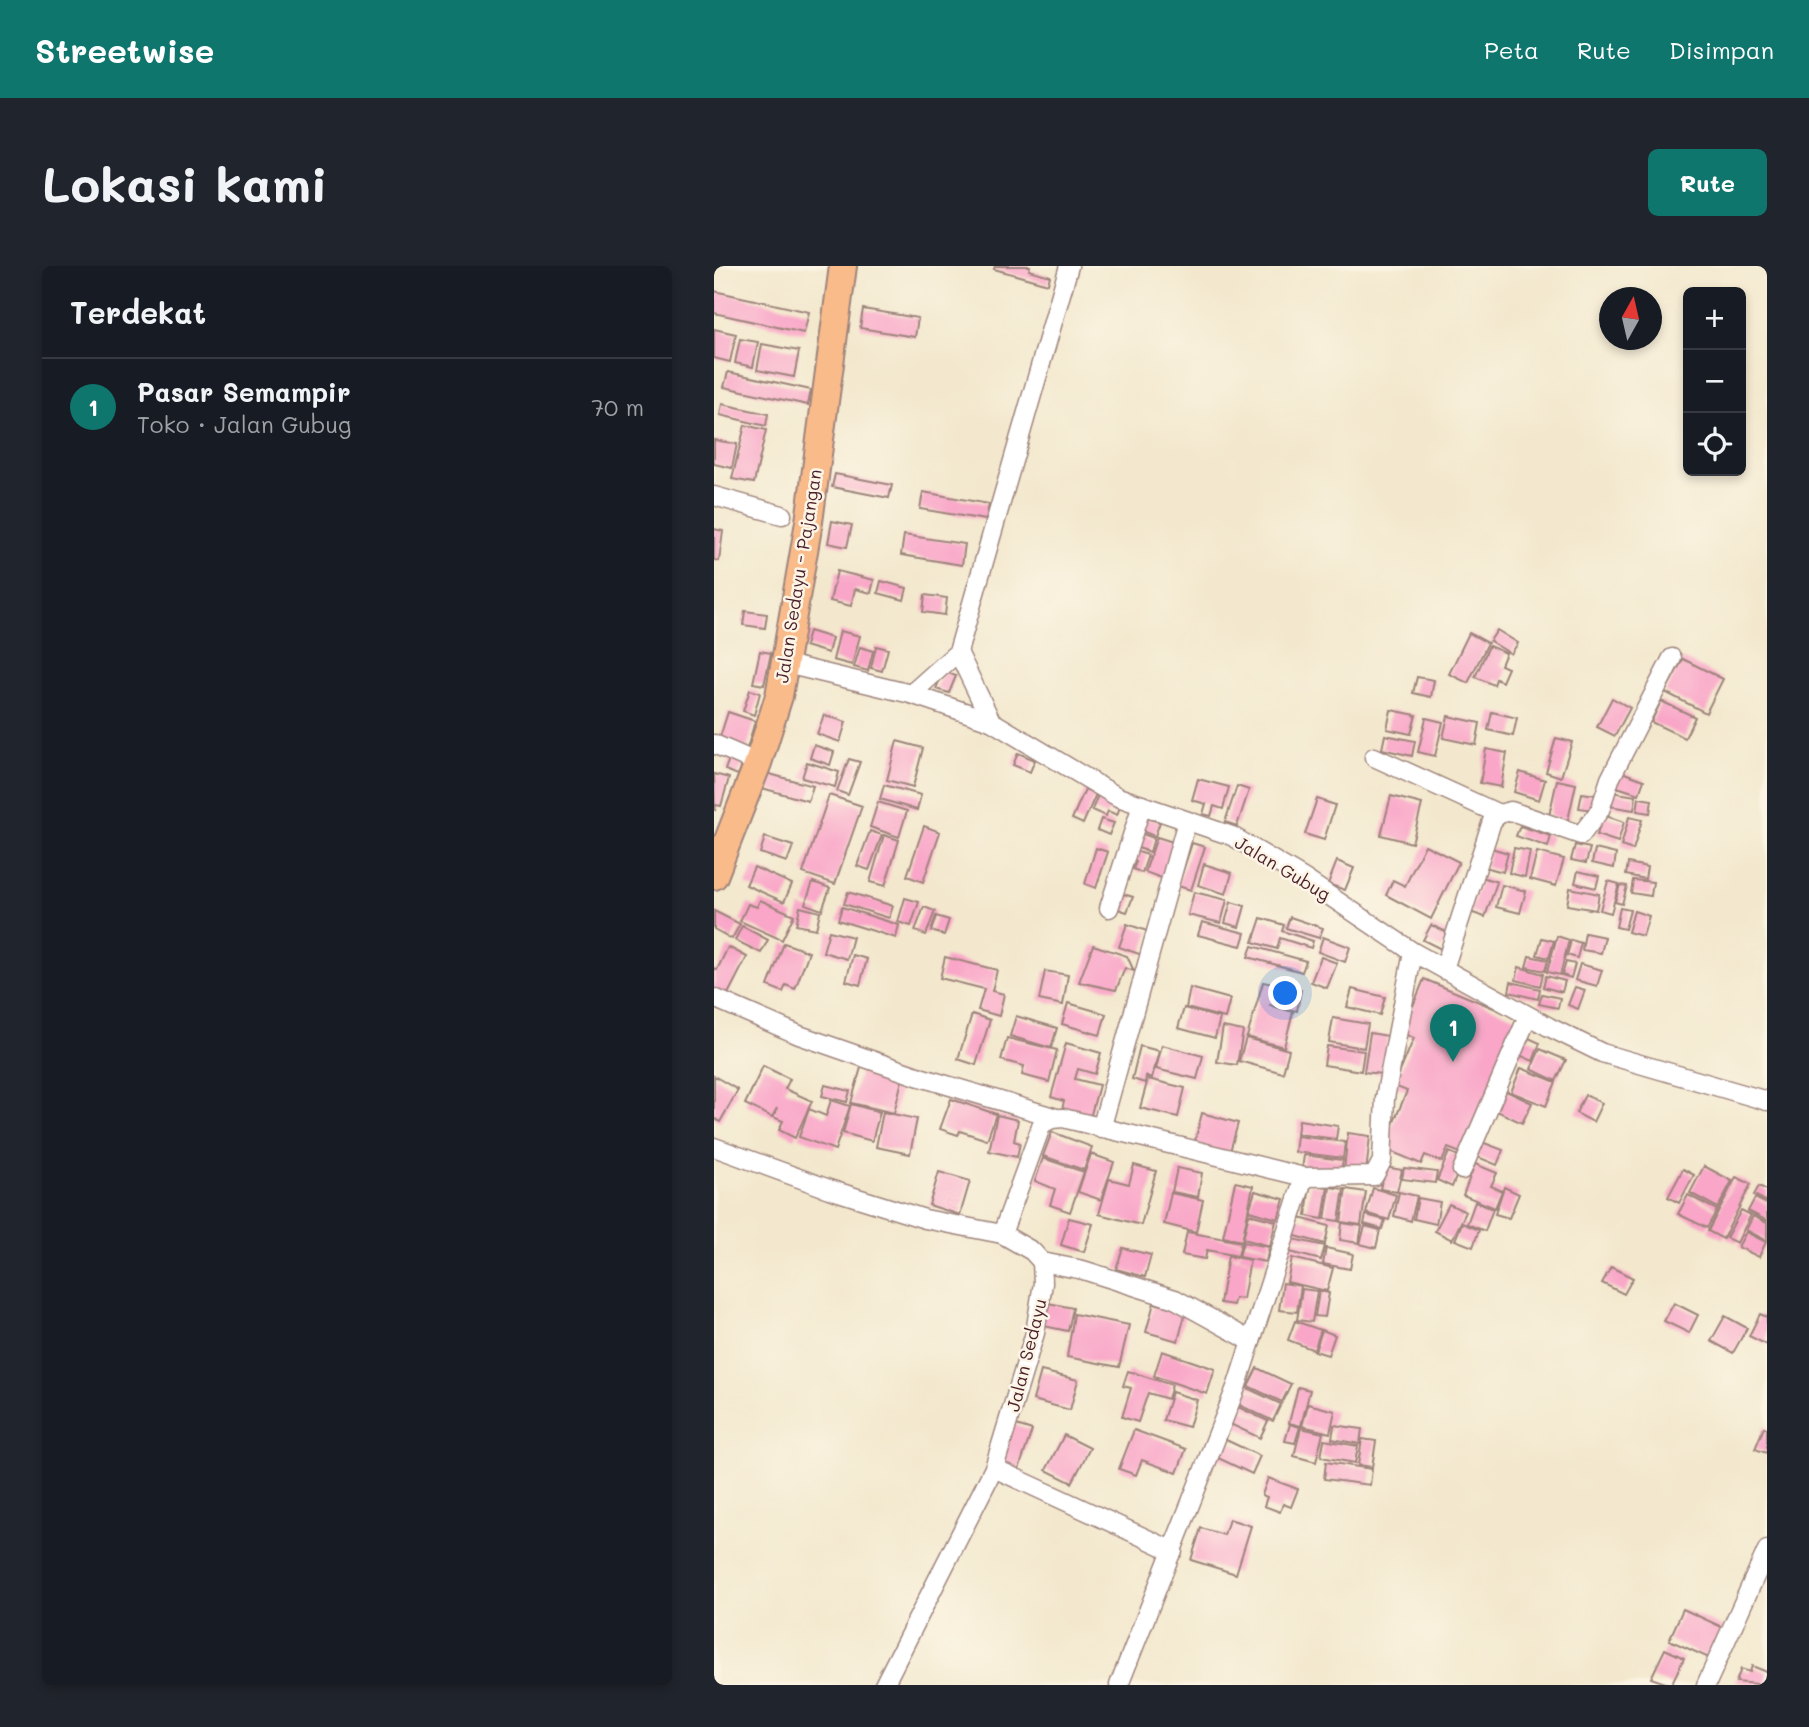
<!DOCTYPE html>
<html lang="id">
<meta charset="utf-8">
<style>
body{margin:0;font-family:Mali,sans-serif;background:#20242c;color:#f1f3f6}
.controls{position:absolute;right:21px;top:21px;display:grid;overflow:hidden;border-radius:10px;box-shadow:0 4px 10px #0003}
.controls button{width:63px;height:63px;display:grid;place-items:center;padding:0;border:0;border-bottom:2px solid #363941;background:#171b24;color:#f1f3f6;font:35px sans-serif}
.compass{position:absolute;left:885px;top:21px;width:63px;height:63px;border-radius:50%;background:#171b24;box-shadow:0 4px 10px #0003;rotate:8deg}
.you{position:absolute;left:572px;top:728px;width:24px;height:24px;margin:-18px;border:5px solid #fff;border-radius:50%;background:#1a73e8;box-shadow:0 0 0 10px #1a73e833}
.badge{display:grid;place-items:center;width:46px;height:46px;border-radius:50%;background:#0f766e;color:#fff;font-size:23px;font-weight:700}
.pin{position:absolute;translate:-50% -58px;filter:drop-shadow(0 2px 4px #0008)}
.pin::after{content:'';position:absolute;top:37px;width:24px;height:21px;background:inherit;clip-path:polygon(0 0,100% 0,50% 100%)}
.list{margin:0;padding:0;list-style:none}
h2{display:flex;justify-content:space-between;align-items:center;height:91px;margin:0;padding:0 28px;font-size:30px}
h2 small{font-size:23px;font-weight:400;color:#9ea1a6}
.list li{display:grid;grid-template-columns:46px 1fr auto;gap:21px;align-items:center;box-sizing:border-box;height:98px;padding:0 28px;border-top:2px solid #363941}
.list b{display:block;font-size:26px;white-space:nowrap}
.list p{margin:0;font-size:23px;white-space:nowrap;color:#9ea1a6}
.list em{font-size:23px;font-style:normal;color:#9ea1a6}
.icon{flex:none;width:38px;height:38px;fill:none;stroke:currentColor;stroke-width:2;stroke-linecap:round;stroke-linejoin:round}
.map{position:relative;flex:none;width:1053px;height:1419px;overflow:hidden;border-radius:10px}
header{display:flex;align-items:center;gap:42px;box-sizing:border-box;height:98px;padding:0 35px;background:#0f766e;color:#fff}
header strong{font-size:33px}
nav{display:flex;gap:38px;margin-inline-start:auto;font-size:24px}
.intro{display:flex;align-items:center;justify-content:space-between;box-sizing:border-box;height:168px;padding:0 42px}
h1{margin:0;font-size:49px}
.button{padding:18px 32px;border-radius:10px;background:#0f766e;color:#fff;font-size:24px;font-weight:700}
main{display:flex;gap:42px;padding:0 42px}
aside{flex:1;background:#171b24;border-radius:10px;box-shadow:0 4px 10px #0003}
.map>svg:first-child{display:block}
</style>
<header>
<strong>Streetwise</strong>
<nav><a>Peta</a><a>Rute</a><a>Disimpan</a></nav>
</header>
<div class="intro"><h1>Lokasi kami</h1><a class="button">Rute</a></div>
<main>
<aside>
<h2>Terdekat<small></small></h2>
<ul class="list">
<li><span class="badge">1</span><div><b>Pasar Semampir</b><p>Toko · Jalan Gubug</p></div><em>70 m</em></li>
</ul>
</aside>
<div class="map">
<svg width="1053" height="1419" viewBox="0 0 1053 1419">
<rect width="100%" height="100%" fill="#fcf5e5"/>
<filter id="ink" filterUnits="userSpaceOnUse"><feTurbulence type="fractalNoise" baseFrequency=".0143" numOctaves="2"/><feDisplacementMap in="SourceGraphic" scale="14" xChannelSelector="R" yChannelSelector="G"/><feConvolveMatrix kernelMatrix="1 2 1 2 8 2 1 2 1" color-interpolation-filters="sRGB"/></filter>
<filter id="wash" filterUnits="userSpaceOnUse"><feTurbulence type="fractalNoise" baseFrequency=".00686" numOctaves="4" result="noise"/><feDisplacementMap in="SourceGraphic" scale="28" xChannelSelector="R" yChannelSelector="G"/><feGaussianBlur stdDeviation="1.57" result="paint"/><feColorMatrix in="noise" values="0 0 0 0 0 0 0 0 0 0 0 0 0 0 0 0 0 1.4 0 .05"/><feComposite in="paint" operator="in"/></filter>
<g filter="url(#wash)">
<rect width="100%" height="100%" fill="#f3e8cd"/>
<g id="blocks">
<g fill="#f9a6c8">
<path d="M281,0H316L315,4L336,10L334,18L280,3Z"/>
<path d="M0,25L95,46L90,67L0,47Z"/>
<path d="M149,43L204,52L201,71L146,62Z"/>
<path d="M0,63L22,68L16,96L0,92Z"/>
<path d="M26,73L44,76L39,101L21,97Z"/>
<path d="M48,78L85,85L80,111L43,104Z"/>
<path d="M14,106L97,124L94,139L10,121Z"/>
<path d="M8,138L54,148L52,160L6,149Z"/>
<path d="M31,159L52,164L40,217L18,213Z"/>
<path d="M0,174L23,178L18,202L0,198Z"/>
<path d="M121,208L178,219L175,232L118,221Z"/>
<path d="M209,226L275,238L272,254L206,243Z"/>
<path d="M118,255L138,259L133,281L114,277Z"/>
<path d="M0,263L9,265L5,295L0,294Z"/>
<path d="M190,269L251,278L248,299L187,289Z"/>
<path d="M123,305L160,314L157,327L141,323L137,340L116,335Z"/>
<path d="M167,315L193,322L190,334L164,327Z"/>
<path d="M211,329L233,332L231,349L209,346Z"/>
<path d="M31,345L53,348L51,362L29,359Z"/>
<path d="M783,364L804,377L797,388L776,375Z"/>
<path d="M95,365L118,372L114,387L91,380Z"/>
<path d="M126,365L146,370L138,399L119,394Z"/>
<path d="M755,367L774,377L754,417L735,408Z"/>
<path d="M162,380L174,383L168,405L157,402Z"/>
<path d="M775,380L792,387L787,399L794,402L788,416L782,413L780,419L761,411Z"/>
<path d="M146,381L159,385L154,405L140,401Z"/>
<path d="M46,385L57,387L50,419L39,417Z"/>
<path d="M969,393L1009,413L992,447L951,426Z"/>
<path d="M229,405L242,410L235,427L222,423Z"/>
<path d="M703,411L720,414L717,431L699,427Z"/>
<path d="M36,424L46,427L40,449L29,445Z"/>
<path d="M898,432L916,442L901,470L883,461Z"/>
<path d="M947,435L981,451L971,472L937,456Z"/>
<path d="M677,444L702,449L697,468L673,463Z"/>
<path d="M14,446L41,455L33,483L5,474Z"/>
<path d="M778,446L803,452L799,470L774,464Z"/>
<path d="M110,449L132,456L126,476L103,468Z"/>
<path d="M734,450L766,457L762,479L729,472Z"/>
<path d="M712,452L729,456L721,490L704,486Z"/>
<path d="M671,469L701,475L698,490L668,483Z"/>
<path d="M842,472L858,476L847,511L832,506Z"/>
<path d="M183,475L209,482L199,521L173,514Z"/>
<path d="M100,479L120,486L116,499L96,492Z"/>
<path d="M772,483L793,487L787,521L766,517Z"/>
<path d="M304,487L321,494L316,506L299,499Z"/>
<path d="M16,490L30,496L24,509L11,504Z"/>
<path d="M135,493L146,496L134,529L123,525Z"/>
<path d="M93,496L125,506L121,521L88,512Z"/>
<path d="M905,505L930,514L925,528L900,520Z"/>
<path d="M806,506L831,514L825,534L800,526Z"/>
<path d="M52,507L99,520L94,535L48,522Z"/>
<path d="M0,508L15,512L7,540L2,539L1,545Z"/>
<path d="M484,513L515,521L509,543L500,540L497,550L489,548L492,538L478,534Z"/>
<path d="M843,514L862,518L854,554L835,550Z"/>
<path d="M170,519L207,529L203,544L166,533Z"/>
<path d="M523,520L535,524L523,560L511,556Z"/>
<path d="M371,523L382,528L369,558L358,553Z"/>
<path d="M897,526L922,530L920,544L895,540Z"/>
<path d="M868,527L882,529L879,544L865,542Z"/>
<path d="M115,529L148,540L121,618L89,607Z"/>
<path d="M384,529L407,538L403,549L394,545L392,550L378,544Z"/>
<path d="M677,530L708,538L698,577L667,569Z"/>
<path d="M925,532L938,534L936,547L923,545Z"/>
<path d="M603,533L621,539L610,574L591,568Z"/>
<path d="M164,536L193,545L185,571L156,561Z"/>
<path d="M889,549L910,556L904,576L883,569Z"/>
<path d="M915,551L928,554L919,584L907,580Z"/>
<path d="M431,552L446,556L441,570L427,565Z"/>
<path d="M387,553L400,557L395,569L383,564Z"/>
<path d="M210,560L226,566L209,616L193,610Z"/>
<path d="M806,560L837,570L834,581L802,570Z"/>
<path d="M156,565L168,569L155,604L143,600Z"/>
<path d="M426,567L440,572L436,586L421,581Z"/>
<path d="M170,569L185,574L171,620L156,616Z"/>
<path d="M51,571L79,580L73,596L46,587Z"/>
<path d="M443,571L462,577L450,613L431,606Z"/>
<path d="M478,577L491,581L477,624L464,620Z"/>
<path d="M711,579L745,596L717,653L672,629L679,614L691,620Z"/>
<path d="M861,579L876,582L872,597L857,594Z"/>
<path d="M382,582L394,586L382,622L371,618Z"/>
<path d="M777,582L794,587L789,606L771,601Z"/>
<path d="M800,582L816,585L811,611L795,607Z"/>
<path d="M881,583L902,588L900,602L878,597Z"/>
<path d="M420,585L434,589L428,607L419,603L422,596L417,594Z"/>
<path d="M823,586L850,593L842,620L816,613Z"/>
<path d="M623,595L640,602L631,624L614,618Z"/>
<path d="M914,597L933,601L931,613L912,609Z"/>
<path d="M490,598L518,607L512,628L484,619Z"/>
<path d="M40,601L78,618L70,636L32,619Z"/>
<path d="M864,605L885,610L882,622L861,617Z"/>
<path d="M768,611L783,616L771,651L756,646Z"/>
<path d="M919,614L939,616L937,630L917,627Z"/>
<path d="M894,615L905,618L897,647L886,644Z"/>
<path d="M99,616L116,622L108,644L91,638Z"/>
<path d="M788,619L812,625L806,647L782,641Z"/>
<path d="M906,619L913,620L908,638L901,636Z"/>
<path d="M856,622L885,628L882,644L853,639Z"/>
<path d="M134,626L179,640L175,652L130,638Z"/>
<path d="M480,626L513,634L507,657L474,649Z"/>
<path d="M406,627L419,631L413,646L401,642Z"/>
<path d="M191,632L205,636L197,660L184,656Z"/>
<path d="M46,634L80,649L68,674L26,655L34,638L43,641Z"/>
<path d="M517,636L531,640L525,661L511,657Z"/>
<path d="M86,641L106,646L102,663L82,659Z"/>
<path d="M128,641L185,659L182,672L124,654Z"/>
<path d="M210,641L221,645L212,669L201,665Z"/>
<path d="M906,642L916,644L911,663L902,661Z"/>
<path d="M0,645L26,658L18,673L0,663Z"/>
<path d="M920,645L935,650L929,670L914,666Z"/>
<path d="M222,650L235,654L230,669L217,665Z"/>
<path d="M576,651L609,662L605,672L572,662Z"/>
<path d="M547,652L570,659L568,665L599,675L597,682L566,672L563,683L539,676Z"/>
<path d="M488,656L531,667L527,680L484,669Z"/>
<path d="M413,658L436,666L428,689L405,681Z"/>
<path d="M717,659L735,667L727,683L709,674Z"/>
<path d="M28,660L54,674L47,687L21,674Z"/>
<path d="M115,665L139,671L133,693L109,686Z"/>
<path d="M871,667L891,671L887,687L868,684Z"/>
<path d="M843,670L855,674L846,709L833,706Z"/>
<path d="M609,671L636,681L631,696L604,686Z"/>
<path d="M828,672L840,675L835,692L823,689Z"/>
<path d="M857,674L867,677L863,692L853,689Z"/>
<path d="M70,677L95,686L81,723L72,719L69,726L54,720Z"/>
<path d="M379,679L413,690L420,705L411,702L402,724L365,716Z"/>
<path d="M538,680L592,695L588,706L534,691Z"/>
<path d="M14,681L33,691L13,730L0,724V702L3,704Z"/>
<path d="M139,689L153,693L146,719L132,715Z"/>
<path d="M815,690L834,694L831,705L812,701Z"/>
<path d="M231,691L283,704L278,725L290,728L285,750L264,744L270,723L226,712Z"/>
<path d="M607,691L623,697L613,722L597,716Z"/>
<path d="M852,696L861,698L857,712L848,709Z"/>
<path d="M866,698L888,704L883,720L861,714Z"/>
<path d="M805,701L829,708L826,720L802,714Z"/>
<path d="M331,705L354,709L349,739L325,734Z"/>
<path d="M832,710L851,715L848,726L829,721Z"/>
<path d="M710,713L806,753L749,888L734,882L728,896L711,889L707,898L669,882L693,825L680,820L700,772L688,767Z"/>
<path d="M549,716L587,724L583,745L555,739L579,746L570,781L533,771Z"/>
<path d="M797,716L826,723L824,733L795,726Z"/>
<path d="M861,721L871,724L864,743L854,739Z"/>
<path d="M476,722L516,733L511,752L472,742Z"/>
<path d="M638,723L671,731L666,749L633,741Z"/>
<path d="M828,728L846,732L844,742L825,738Z"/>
<path d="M354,737L392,748L386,769L348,758Z"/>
<path d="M470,742L506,752L501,772L464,762Z"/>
<path d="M258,748L276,754L262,799L244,793Z"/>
<path d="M302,750L343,762L337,782L296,770Z"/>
<path d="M619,752L654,758L650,782L615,776Z"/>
<path d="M509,761L529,765L523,799L503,796Z"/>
<path d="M656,767L674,770L668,808L650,806Z"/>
<path d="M810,770L826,777L819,795L803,788Z"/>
<path d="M293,772L343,784L335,816L308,809L310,800L287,794Z"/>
<path d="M532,772L575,784L569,807L525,795Z"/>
<path d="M352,777L387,787L381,808L364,803L361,813L385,819L376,852L348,844L350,835L337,831Z"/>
<path d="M448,779L489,790L483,813L442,803Z"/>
<path d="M426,780L445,785L438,812L432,810L431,817L418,813Z"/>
<path d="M613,780L650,785L647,805L610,799Z"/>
<path d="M826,783L852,794L842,815L817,803Z"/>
<path d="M148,798L189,810L180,847L137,837Z"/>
<path d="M49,800L76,813L71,823L98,835L81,872L65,864L69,855L59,851L63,842L58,851L31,838Z"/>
<path d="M807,802L842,816L832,840L797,826Z"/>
<path d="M0,810L24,824L6,856L0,852Z"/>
<path d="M434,813L471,822L464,851L426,842Z"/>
<path d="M111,819L136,825L133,836L108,830Z"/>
<path d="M790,824L818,837L808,857L781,844Z"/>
<path d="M871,829L888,837L879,856L862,847Z"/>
<path d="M237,833L282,848L273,874L246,865L244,869L226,863Z"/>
<path d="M117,834L136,840L121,884L85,871L95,843L112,850Z"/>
<path d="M137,838L166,846L158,875L129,867Z"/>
<path d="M169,846L203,853L196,888L162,881Z"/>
<path d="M488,847L524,857L515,889L480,879Z"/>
<path d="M283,849L304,854L300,875L306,877L303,891L275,885Z"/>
<path d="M585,854L624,860L622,873L583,868Z"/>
<path d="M338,866L378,881L370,904L329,890Z"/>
<path d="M634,867L656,870L652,907L630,904Z"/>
<path d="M583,870L631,876L629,892L581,886Z"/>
<path d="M765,875L789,884L783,899L759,889Z"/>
<path d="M735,886L750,892L738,921L723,914Z"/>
<path d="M377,888L400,896L387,934L364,926Z"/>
<path d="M590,889L629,894L626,909L588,904Z"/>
<path d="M329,892L370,906L356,946L336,939L341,923L321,915Z"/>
<path d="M761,898L783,907L777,920L788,925L781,942L749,929Z"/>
<path d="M420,899L442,905L427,959L385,948L395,913L415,918Z"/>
<path d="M990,900L1018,915L1004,942L976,927Z"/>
<path d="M671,901L688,904L683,926L666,923Z"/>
<path d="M463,902L488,907L484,931L458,926Z"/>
<path d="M690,902L723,906L721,917L688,913Z"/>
<path d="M969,903L980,909L965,937L954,931Z"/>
<path d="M225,906L256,915L246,949L215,939Z"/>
<path d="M1022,911L1037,918L1009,973L994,965Z"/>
<path d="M521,916L539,920L528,975L509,971Z"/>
<path d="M596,918L614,921L609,953L592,950Z"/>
<path d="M1045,920L1053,924V936L1040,929Z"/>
<path d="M616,921L630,923L625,955L611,953Z"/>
<path d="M790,921L805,928L795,952L781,948Z"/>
<path d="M659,922L682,929L675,954L652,947Z"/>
<path d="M632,923L652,926L647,959L627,956Z"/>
<path d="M541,925L570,933L564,953L535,945Z"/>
<path d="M685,926L703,930L697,955L680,950Z"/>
<path d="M457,927L489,934L482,966L450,958Z"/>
<path d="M974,929L1003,944L993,962L964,948Z"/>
<path d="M704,932L726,936L722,958L700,953Z"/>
<path d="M1041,932L1053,938V955L1034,945Z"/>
<path d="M761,936L779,943L771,965L753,958Z"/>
<path d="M735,938L752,946L738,974L721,965Z"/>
<path d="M1027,944L1037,949L1023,977L1012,972Z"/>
<path d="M535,948L562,955L556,980L529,973Z"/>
<path d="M652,949L671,954L668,963L650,958Z"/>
<path d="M1039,950L1053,957V975L1032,964Z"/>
<path d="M582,951L615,960L611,978L578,969Z"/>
<path d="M355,952L379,958L370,986L347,979Z"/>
<path d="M628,957L648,960L645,977L626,974Z"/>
<path d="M748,957L765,964L759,981L741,974Z"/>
<path d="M651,960L666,964L662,982L646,978Z"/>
<path d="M473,966L527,976L524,990L493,984L491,993L468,989Z"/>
<path d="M1032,966L1052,976L1045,991L1024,981Z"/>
<path d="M579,973L611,980L607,994L576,986Z"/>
<path d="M529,976L555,981L552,996L525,991Z"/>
<path d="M409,982L437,989L431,1011L402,1003Z"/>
<path d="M612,982L639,988L636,1003L609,998Z"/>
<path d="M514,990L536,994L529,1033L521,1032L519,1039L506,1037Z"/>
<path d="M578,992L619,1002L613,1025L573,1016Z"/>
<path d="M897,1001L919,1012L910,1028L888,1017Z"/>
<path d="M569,1017L587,1020L583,1046L565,1044Z"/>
<path d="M588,1023L603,1025L598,1056L583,1054Z"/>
<path d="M605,1025L615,1027L611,1051L601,1050Z"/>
<path d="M329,1036L359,1042L354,1065L325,1059Z"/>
<path d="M440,1037L472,1045L464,1075L432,1066Z"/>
<path d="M960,1037L984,1049L975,1067L950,1055Z"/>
<path d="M360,1048L415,1059L405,1101L353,1091Z"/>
<path d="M1046,1048L1053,1051V1079L1035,1070Z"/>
<path d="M1011,1050L1033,1062L1019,1087L997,1075Z"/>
<path d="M581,1055L607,1064L600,1084L574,1074Z"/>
<path d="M608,1064L621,1069L614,1089L601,1085Z"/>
<path d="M448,1085L501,1103L493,1128L440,1110Z"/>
<path d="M543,1102L577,1118L568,1136L534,1120Z"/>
<path d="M327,1105L364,1114L356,1144L319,1134Z"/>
<path d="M414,1105L458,1119L454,1133L434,1127L424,1156L408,1151L417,1122L409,1120Z"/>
<path d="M531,1121L567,1138L559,1155L523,1138Z"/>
<path d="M584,1121L596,1124L587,1160L575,1157Z"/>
<path d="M458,1126L483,1134L475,1161L449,1154Z"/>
<path d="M594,1138L621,1145L616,1167L588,1160Z"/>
<path d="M522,1140L554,1155L546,1172L514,1157Z"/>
<path d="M299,1158L318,1164L304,1206L285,1200Z"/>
<path d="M576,1158L586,1161L581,1177L571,1175Z"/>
<path d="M620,1159L648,1163L646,1178L618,1173Z"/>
<path d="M1050,1161L1053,1162V1187L1041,1183Z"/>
<path d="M587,1162L609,1167L602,1196L580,1190Z"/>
<path d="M420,1164L472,1183L463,1207L428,1194L422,1209L405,1203Z"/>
<path d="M350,1169L376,1182L358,1217L332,1204Z"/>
<path d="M510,1173L546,1190L538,1208L502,1191Z"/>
<path d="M648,1173L662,1175L658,1201L644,1199Z"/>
<path d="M610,1174L644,1180L641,1197L607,1191Z"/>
<path d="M612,1196L658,1203L656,1219L610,1213Z"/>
<path d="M554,1212L584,1223L577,1241L569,1238L566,1246L550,1240L553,1231L548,1229Z"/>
<path d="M515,1253L537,1260L522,1308L477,1294L487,1262L510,1269Z"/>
<path d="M969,1343L1010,1362L997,1393L955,1374Z"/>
<path d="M951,1383L970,1392L957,1419L937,1412Z"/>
<path d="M1038,1400L1053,1406V1419L1022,1416L1027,1403L1036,1406Z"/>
</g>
</g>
</g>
<g filter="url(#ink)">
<use href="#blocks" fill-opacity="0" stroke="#9e847c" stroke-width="2"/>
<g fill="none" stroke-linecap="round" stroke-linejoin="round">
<g stroke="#9e847c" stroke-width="21">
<g id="street">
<path d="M0,230L68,249"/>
<path d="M244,386L277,455"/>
<path d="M72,398L197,428L277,455L404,531L518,570L589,612L699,686L835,761L888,787L1053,835"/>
<path d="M197,428L244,386L355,0"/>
<path d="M0,478L44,497"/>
<path d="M660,491L785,548"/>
<path d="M395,642L428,539"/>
<path d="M730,703L778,555L785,548L797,545L867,569L886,544L896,513L958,392"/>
<path d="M0,732L85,769L206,811L343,852"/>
<path d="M387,863L473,555"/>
<path d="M0,881L115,923L211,953L288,968L318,985L328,996L329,1017L321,1067L280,1202L170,1419"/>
<path d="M748,904L814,750"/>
<path d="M288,968L328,858L338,853L349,852L590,911L660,910L668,895L671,832L699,686"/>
<path d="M328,996L369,1004L461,1033L537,1075"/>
<path d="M280,1202L459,1285"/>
<path d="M405,1419L523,1119L590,911"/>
<path d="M992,1419L1053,1284"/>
</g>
</g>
<g stroke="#9e847c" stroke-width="30">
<path id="primary" d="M0,610L44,497L65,430L95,256L129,0"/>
</g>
<use href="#street" stroke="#fff" stroke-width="18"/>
<use href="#primary" stroke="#fabb8b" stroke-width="26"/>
</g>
</g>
<g text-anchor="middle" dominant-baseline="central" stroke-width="5" stroke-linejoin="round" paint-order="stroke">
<g font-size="18" fill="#4a1f2b" stroke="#fcf5e5">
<text transform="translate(84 310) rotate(-81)">Jalan Sedayu - Pajangan</text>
<text transform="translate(569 602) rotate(31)">Jalan Gubug</text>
<text transform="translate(312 1089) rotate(-76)">Jalan Sedayu</text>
</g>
</g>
</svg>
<div class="controls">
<button>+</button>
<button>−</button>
<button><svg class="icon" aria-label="locate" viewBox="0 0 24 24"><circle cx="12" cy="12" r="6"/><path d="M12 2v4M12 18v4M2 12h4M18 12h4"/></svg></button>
</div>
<svg class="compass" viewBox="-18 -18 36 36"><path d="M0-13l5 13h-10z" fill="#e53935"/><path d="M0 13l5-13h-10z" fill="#9ea1a6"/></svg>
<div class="you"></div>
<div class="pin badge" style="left:739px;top:796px">1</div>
</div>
</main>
